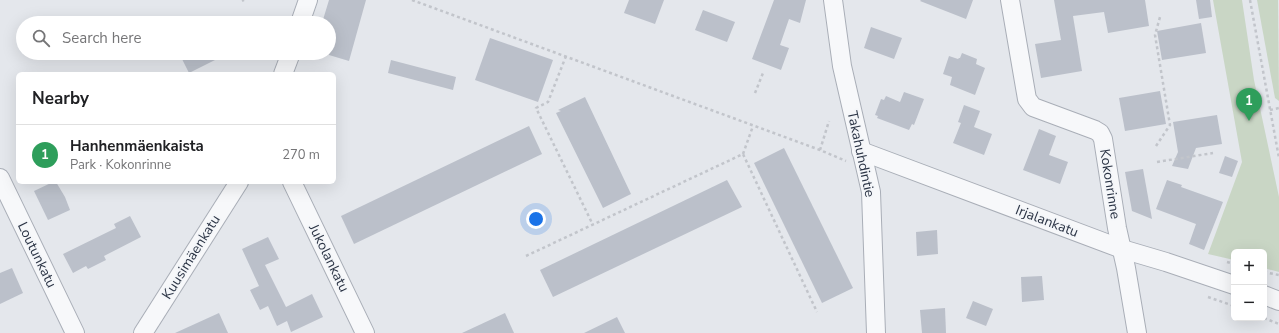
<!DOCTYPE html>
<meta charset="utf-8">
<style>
body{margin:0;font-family:"Nunito Sans",sans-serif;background:#f6f6f6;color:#202124}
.controls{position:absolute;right:12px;bottom:12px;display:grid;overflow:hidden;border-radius:6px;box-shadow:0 4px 16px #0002}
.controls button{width:36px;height:36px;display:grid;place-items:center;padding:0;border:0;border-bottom:1px solid #e0e0e0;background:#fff;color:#202124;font:20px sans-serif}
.you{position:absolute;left:536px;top:219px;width:14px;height:14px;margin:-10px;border:3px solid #fff;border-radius:50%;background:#1a73e8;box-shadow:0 0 0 6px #1a73e833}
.badge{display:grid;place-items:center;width:26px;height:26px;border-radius:50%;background:#d1495b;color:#fff;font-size:13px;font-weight:700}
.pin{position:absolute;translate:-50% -33px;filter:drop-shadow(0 1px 2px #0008)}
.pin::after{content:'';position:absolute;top:21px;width:14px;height:12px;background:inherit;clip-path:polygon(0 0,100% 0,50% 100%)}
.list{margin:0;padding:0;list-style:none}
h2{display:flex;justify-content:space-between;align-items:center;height:52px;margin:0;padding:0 16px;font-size:17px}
h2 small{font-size:13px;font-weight:400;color:#757577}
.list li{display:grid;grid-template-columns:26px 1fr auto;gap:12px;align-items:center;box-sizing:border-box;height:60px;padding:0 16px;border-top:1px solid #e0e0e0}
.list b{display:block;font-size:15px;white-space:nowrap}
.list p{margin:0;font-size:13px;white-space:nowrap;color:#757577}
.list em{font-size:13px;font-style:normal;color:#757577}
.icon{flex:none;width:22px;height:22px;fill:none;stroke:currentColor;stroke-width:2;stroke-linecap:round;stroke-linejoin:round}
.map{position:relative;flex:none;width:1279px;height:333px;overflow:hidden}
.search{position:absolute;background:#fff;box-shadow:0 4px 16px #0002;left:16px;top:16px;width:320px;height:44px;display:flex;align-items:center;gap:10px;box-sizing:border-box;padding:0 14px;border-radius:22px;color:#757577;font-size:15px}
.panel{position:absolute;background:#fff;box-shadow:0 4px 16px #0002;left:16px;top:72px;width:320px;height:112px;border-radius:6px}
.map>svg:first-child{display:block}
</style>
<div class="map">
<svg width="1279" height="333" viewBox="0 0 1279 333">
<rect width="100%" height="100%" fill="#e4e7ec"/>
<g fill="#c9d6c5">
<path d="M1213,0H1242L1254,80L1279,197V272L1264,268V252H1234V260L1208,254L1242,162Z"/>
<path d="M1257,0H1278L1279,101L1275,98Z"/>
</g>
<g fill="#bbc0ca">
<path d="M329,0H366L349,61L329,55V23H322Z"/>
<path d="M629,0H664L655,24L624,13Z"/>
<path d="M774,0H806L800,23L789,19L780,45L789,48L781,70L752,59Z"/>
<path d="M921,0H973L966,19L920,1Z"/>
<path d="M1054,0H1145L1149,26L1108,33L1104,12L1073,16L1082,71L1041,78L1035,44L1061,40Z"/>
<path d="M1196,0H1210L1212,17L1199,19Z"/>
<path d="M703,10L735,22L727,42L695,30Z"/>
<path d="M1201,23L1206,53L1162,60L1157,31Z"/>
<path d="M871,27L902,38L894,59L864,48Z"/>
<path d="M490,38L553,60L538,102L475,80Z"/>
<path d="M179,53H229L189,73Z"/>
<path d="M962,53L977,59L976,64L985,68L975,95L950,85L952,77L943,74L949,56L958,59L959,58H960Z"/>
<path d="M391,60L456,77L453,90L388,73Z"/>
<path d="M1160,91L1166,124L1125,131L1119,98Z"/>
<path d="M904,92L924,99L914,125L912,124L909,130L877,118L878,116L875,115L881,99L884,100L886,96L900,102Z"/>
<path d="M585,97L631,194L603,208L556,113L561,111L558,110Z"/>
<path d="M964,105L980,111L974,127L992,134L984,155L953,143L961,123L958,122Z"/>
<path d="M1217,115L1222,144L1196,148L1188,169L1172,166L1178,152L1173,122Z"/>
<path d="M529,126L542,154L354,244L341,216Z"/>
<path d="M1039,129L1056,136L1049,155L1068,162L1060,184L1023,170Z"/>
<path d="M784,148L853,288L822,303L754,163Z"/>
<path d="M1225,156L1238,161L1232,177L1219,173Z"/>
<path d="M1143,169L1152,219L1132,211L1125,172Z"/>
<path d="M727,180L742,207L553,297L540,270Z"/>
<path d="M1167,180L1182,185L1181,187L1223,202L1204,250L1189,244L1196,224L1156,209Z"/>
<path d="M53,182H56L65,197L70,210L48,220L34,191Z"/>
<path d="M130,216L141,237L104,256L106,260L88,269L86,266L73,273L63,254L116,228L114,224Z"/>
<path d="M937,230L938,254L917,256L916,232Z"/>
<path d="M268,237L279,259L265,265L286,307L312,294L323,317L291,332L287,321L277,326L268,306L260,310L250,290L259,286L242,249Z"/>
<path d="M12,268L23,293L0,304V273Z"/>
<path d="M1042,276L1044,300L1022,302L1021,277Z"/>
<path d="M973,301L993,309L986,326L966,318Z"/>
<path d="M945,308L946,333H922L920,310Z"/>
<path d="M219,313L228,333H175Z"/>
<path d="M505,313L514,333H462Z"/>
<path d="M617,317L625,333H584Z"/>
</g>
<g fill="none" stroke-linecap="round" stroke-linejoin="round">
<g stroke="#a9aeb7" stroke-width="20">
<g id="minor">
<path d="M833,0L842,66L871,192L876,333"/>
<path d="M1010,0L1027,99L1033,107L1095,130L1100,133L1103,139L1117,228L1126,268L1137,333"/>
<path d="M300,23L308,0"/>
<path d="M283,74L291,53"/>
<path d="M861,151L1122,249L1166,262L1234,285"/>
<path d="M0,178L75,333"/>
<path d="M292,182L365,333"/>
<path d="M1264,295L1279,301"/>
<path d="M143,333L239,182"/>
</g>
</g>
<g stroke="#c2c5cb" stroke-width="2.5" stroke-dasharray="3 3" stroke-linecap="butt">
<path d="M412,0L820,150L846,161"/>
<path d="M1250,0L1279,158"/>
<path d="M242,1L244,0"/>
<path d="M566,56L548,102L536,108L593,225"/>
<path d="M755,93L763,73"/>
<path d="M1270,110L1279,108"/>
<path d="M1156,146L1170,125L1155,35L1160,17"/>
<path d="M820,150L829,121"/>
<path d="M743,154L753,126"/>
<path d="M1157,162L1213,153"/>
<path d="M526,256L743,154L817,312"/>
<path d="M1227,262L1234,264"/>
<path d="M1264,272L1279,275"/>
<path d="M1208,297L1234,306"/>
<path d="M1264,318L1279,324"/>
</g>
<use href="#minor" stroke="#f7f8fa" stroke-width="18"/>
</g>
<g text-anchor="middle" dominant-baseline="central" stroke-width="3.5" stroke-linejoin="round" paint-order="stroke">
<g font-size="14" fill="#2b3445" stroke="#f4f6f9">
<text transform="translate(861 154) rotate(78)">Takahuhdintie</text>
<text transform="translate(1110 184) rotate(81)">Kokonrinne</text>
<text transform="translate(1047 221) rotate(21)">Irjalankatu</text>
<text transform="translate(37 255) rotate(64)">Loutunkatu</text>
<text transform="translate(191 257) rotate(-58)">Kuusimäenkatu</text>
<text transform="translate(329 258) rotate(64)">Jukolankatu</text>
</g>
</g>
</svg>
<div class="controls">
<button>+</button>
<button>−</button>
</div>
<div class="you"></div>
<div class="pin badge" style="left:1249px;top:121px;background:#2e9e5b">1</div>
<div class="search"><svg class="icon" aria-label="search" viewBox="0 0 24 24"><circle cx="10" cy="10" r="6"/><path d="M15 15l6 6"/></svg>Search here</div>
<section class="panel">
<h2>Nearby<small></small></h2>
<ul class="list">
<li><span class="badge" style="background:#2e9e5b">1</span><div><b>Hanhenmäenkaista</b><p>Park · Kokonrinne</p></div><em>270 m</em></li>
</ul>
</section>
</div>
